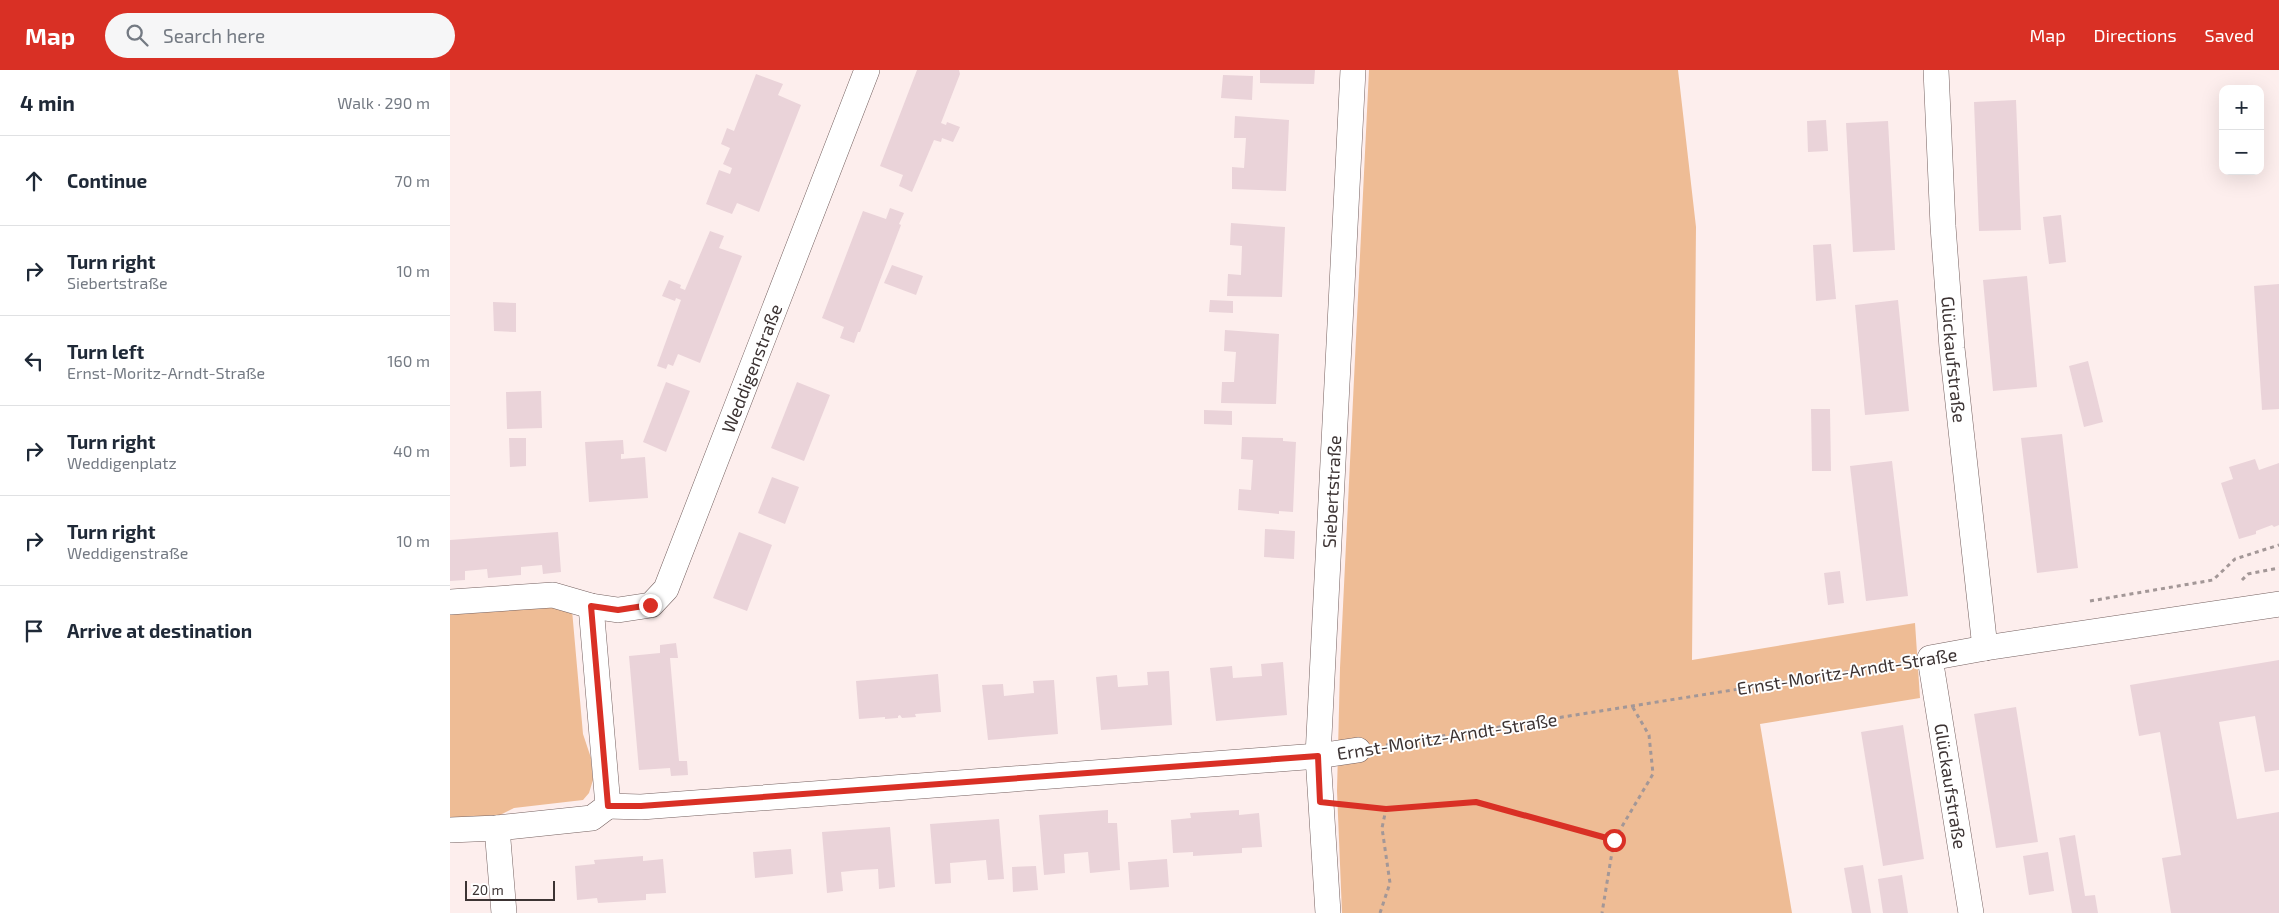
<!DOCTYPE html>
<meta charset="utf-8">
<style>
body{margin:0;font-family:"Exo 2",sans-serif;background:#f6f6f7;color:#1f2937}
.controls{position:absolute;right:15px;top:15px;display:grid;overflow:hidden;border-radius:10px;box-shadow:0 5px 20px #0002}
.controls button{width:45px;height:45px;display:grid;place-items:center;padding:0;border:0;border-bottom:1px solid #e0e1e3;background:#fff;color:#1f2937;font:25px sans-serif}
.scale{position:absolute;left:15px;bottom:12px;width:90px;box-sizing:border-box;padding-left:5px;border:2px solid #3c3333;border-top:0;font-size:14px;line-height:18px;white-space:nowrap;color:#3c3333;-webkit-text-stroke:4px #fff;paint-order:stroke}
.stop{position:absolute;width:15px;height:15px;margin:-11px;border:4px solid #d93025;border-radius:50%;background:#fff}
.stop.end{background:#d93025;border-color:#fff;box-shadow:0 1px 5px #0008}
.list{margin:0;padding:0;list-style:none}
h2{display:flex;justify-content:space-between;align-items:center;height:65px;margin:0;padding:0 20px;font-size:21px}
h2 small{font-size:16px;font-weight:400;color:#747a83}
.list li{display:grid;grid-template-columns:32px 1fr auto;gap:15px;align-items:center;box-sizing:border-box;height:90px;padding:0 20px;border-top:1px solid #e0e1e3}
.list b{display:block;font-size:19px;white-space:nowrap}
.list p{margin:0;font-size:16px;white-space:nowrap;color:#747a83}
.list em{font-size:16px;font-style:normal;color:#747a83}
.icon{flex:none;width:28px;height:28px;fill:none;stroke:currentColor;stroke-width:2;stroke-linecap:round;stroke-linejoin:round}
.map{position:relative;flex:none;width:1829px;height:843px;overflow:hidden}
header{display:flex;align-items:center;gap:30px;box-sizing:border-box;height:70px;padding:0 25px;background:#d93025;color:#fff}
header strong{font-size:24px}
nav{display:flex;gap:28px;margin-inline-start:auto;font-size:18px}
.search{width:350px;height:45px;background:#f6f6f7;display:flex;align-items:center;gap:12px;box-sizing:border-box;padding:0 18px;border-radius:28px;color:#747a83;font-size:19px}
main{display:flex}
aside{flex:1;background:#fff}
.map>svg:first-child{display:block}
</style>
<header>
<strong>Map</strong>
<div class="search"><svg class="icon" aria-label="search" viewBox="0 0 24 24"><circle cx="10" cy="10" r="6"/><path d="M15 15l6 6"/></svg>Search here</div>
<nav><a>Map</a><a>Directions</a><a>Saved</a></nav>
</header>
<main>
<aside>
<h2>4 min<small>Walk · 290 m</small></h2>
<ul class="list">
<li><svg class="icon" aria-label="ahead" viewBox="0 0 24 24"><path d="M12 20V5M6 11l6-6 6 6"/></svg><div><b>Continue</b></div><em>70 m</em></li>
<li><svg class="icon" aria-label="right" viewBox="0 0 24 24"><path d="M7 20v-9h11M14 6l5 5-5 5"/></svg><div><b>Turn right</b><p>Siebertstraße</p></div><em>10 m</em></li>
<li><svg class="icon" aria-label="left" viewBox="0 0 24 24"><path d="M17 20v-9H6M10 6l-5 5 5 5"/></svg><div><b>Turn left</b><p>Ernst-Moritz-Arndt-Straße</p></div><em>160 m</em></li>
<li><svg class="icon" aria-label="right" viewBox="0 0 24 24"><path d="M7 20v-9h11M14 6l5 5-5 5"/></svg><div><b>Turn right</b><p>Weddigenplatz</p></div><em>40 m</em></li>
<li><svg class="icon" aria-label="right" viewBox="0 0 24 24"><path d="M7 20v-9h11M14 6l5 5-5 5"/></svg><div><b>Turn right</b><p>Weddigenstraße</p></div><em>10 m</em></li>
<li><svg class="icon" aria-label="arrive" viewBox="0 0 24 24"><path d="M6 21V4h12l-3 4 3 4H6"/></svg><div><b>Arrive at destination</b></div></li>
</ul>
</aside>
<div class="map">
<svg width="1829" height="843" viewBox="0 0 1829 843">
<rect width="100%" height="100%" fill="#fdeeed"/>
<g fill="#eebc95">
<path d="M919,0H1228L1246,157L1242,590L1465,553L1470,628L1310,654L1342,843H892L887,721L890,598Z"/>
<path d="M98,532L122,540L133,664L141,688L143,710L139,723L133,730L64,738L38,751L0,753V539Z"/>
</g>
<g fill="#ead3d9">
<path d="M467,0H509L510,4L491,53L496,55L497,52L510,57L503,72L492,68L491,72L484,70L462,122L449,116L453,105L430,96Z"/>
<path d="M810,0H865L864,14L810,13Z"/>
<path d="M306,4L333,14L328,25L351,35L309,142L287,133L282,144L256,134L269,100L280,104L282,98L273,94L280,78L271,74L277,58L284,61Z"/>
<path d="M773,5L803,6L802,30L771,28Z"/>
<path d="M1566,30L1571,160L1529,161L1524,32Z"/>
<path d="M785,46L839,50L836,121L782,119V97L794,98L796,68H784Z"/>
<path d="M1376,50L1378,81L1358,82L1357,51Z"/>
<path d="M1438,51L1445,180L1403,182L1396,53Z"/>
<path d="M440,138L454,143L449,154L451,155L410,262H408L404,273L390,268L394,257L372,248L413,141L436,149Z"/>
<path d="M1611,145L1616,192L1599,194L1593,147Z"/>
<path d="M781,153L835,157L832,227L777,226L778,204L791,205L792,176L780,175Z"/>
<path d="M260,161L274,166L269,178L292,186L250,293L228,284L223,296L218,294L216,299L207,296L231,230L226,228L225,231L212,226L219,210L231,215L230,218L235,220Z"/>
<path d="M1381,174L1386,229L1366,231L1363,175Z"/>
<path d="M442,195L473,206L466,225L434,213Z"/>
<path d="M1577,206L1587,317L1543,321L1533,210Z"/>
<path d="M1829,214V339L1812,340L1804,216Z"/>
<path d="M760,230L783,231V243L759,242Z"/>
<path d="M1448,230L1459,341L1415,345L1405,235Z"/>
<path d="M43,232L66,233V262L44,261Z"/>
<path d="M775,260L829,264L826,334L771,333L772,312H784L786,282L774,281Z"/>
<path d="M1638,291L1653,352L1634,357L1619,296Z"/>
<path d="M216,312L240,321L216,382L193,372Z"/>
<path d="M347,312L380,325L354,391L321,378Z"/>
<path d="M91,321L92,358L57,359L56,322Z"/>
<path d="M1361,339H1380L1381,401H1362Z"/>
<path d="M754,340L782,341V355L754,354Z"/>
<path d="M1612,364L1628,498L1587,503L1571,368Z"/>
<path d="M792,367L833,368V371L846,372L843,442L829,441V444L788,440L789,419L801,420L803,390L791,389Z"/>
<path d="M59,368H76V396L60,397Z"/>
<path d="M173,370L174,384H171V389L195,387L198,428L139,432L135,372Z"/>
<path d="M1805,389L1809,400L1829,393V455L1824,457L1822,455L1806,461V464L1789,469L1771,413L1783,409L1779,397Z"/>
<path d="M1442,391L1458,526L1416,531L1400,396Z"/>
<path d="M322,407L349,417L335,454L308,443Z"/>
<path d="M815,459L845,461L844,489L814,487Z"/>
<path d="M108,462L111,502L93,504L92,495L71,497V505L38,508L37,499L15,501V510L0,511V470Z"/>
<path d="M289,462L322,475L297,541L263,528Z"/>
<path d="M1390,501L1394,533L1378,535L1374,503Z"/>
<path d="M226,573L228,588H220L229,691H237L238,705L221,706L220,698L189,700L179,586L210,583V575Z"/>
<path d="M1829,590V700L1815,702L1805,646L1769,652L1787,749L1829,742V843H1721L1712,788L1731,785L1710,662L1689,666L1680,615Z"/>
<path d="M833,592L837,645L766,651L760,598L782,596L783,608L812,606L811,594Z"/>
<path d="M719,601L722,655L651,660L646,607L667,605L668,617L698,615L697,602Z"/>
<path d="M488,604L491,642L465,644L466,647L452,648L450,645L448,646V648L435,649V647L409,649L406,611Z"/>
<path d="M604,610L608,664L538,670L532,615L553,614L554,626L584,623L583,611Z"/>
<path d="M1566,637L1588,772L1546,778L1524,644Z"/>
<path d="M1453,655L1474,789L1433,796L1411,662Z"/>
<path d="M658,740V753H667L670,800L640,803L638,782L614,784L615,803L594,805L589,745Z"/>
<path d="M789,740V745L809,743L812,777L792,778V783L743,786V782L723,783L721,750L741,748L740,743Z"/>
<path d="M549,749L554,809L538,810L536,790L500,793L501,813L485,814L480,754Z"/>
<path d="M440,757L445,817L429,819L428,799L410,800L391,802L393,821L377,823L372,762Z"/>
<path d="M1625,765L1635,826L1645,825L1648,843H1622L1609,768Z"/>
<path d="M341,779L343,804L305,808L303,782Z"/>
<path d="M1598,782L1604,821L1579,825L1573,786Z"/>
<path d="M193,786V791L213,789L216,823L196,824V830L148,833L147,828L127,830L125,796L145,794L144,790Z"/>
<path d="M717,789L719,817L680,820L678,792Z"/>
<path d="M1413,795L1421,843H1402L1394,798Z"/>
<path d="M586,796L588,820L563,822L562,797Z"/>
<path d="M1452,805L1458,843H1433L1428,809Z"/>
</g>
<g fill="none" stroke-linecap="round" stroke-linejoin="round">
<g stroke="#756160" stroke-width="26">
<g id="minor">
<path id="s1" d="M1486,0L1493,156L1502,278L1535,578"/>
<path id="s2" d="M0,532L103,525L141,536L168,540L201,535L216,519L417,0"/>
<path d="M158,736L191,737L868,686L908,680"/>
<path d="M47,758L54,843"/>
<path d="M0,760L47,758L142,748L158,736L141,536"/>
<path id="s3" d="M878,843L868,686L903,0"/>
<path d="M1521,843L1480,588L1535,578L1829,534"/>
</g>
</g>
<g stroke="#a39797" stroke-width="3" stroke-dasharray="4 4" stroke-linecap="butt">
<path d="M1792,510L1798,504L1829,498"/>
<path d="M1640,531L1763,510L1785,489L1829,475"/>
<path d="M936,675L1453,593"/>
<path d="M898,735L936,739L1026,732L1164,770L1152,843"/>
<path d="M1164,770L1203,704L1199,665L1182,636"/>
<path d="M930,843L940,813L932,758L936,739"/>
</g>
<use href="#minor" stroke="#fff" stroke-width="25"/>
</g>
<g fill="none" stroke-linecap="round" stroke-linejoin="round">
<path stroke="#d93025" stroke-width="6" d="M200,535L168,540L141,536L158,736H191L868,686L870,732L936,739L1026,732L1164,770"/>
</g>
<g text-anchor="middle" dominant-baseline="central" stroke-width="4" stroke-linejoin="round" paint-order="stroke">
<g font-size="18" fill="#3c3333" stroke="#fff">
<text stroke="none"><textPath href="#s1" startOffset="290">Glückaufstraße</textPath></text>
<text stroke="none"><textPath href="#s2" startOffset="462">Weddigenstraße</textPath></text>
<text stroke="none"><textPath href="#s3" startOffset="422">Siebertstraße</textPath></text>
<text transform="translate(1397 601) rotate(-9)">Ernst-Moritz-Arndt-Straße</text>
<text transform="translate(997 666) rotate(-9)">Ernst-Moritz-Arndt-Straße</text>
<text transform="translate(1501 716) rotate(81)">Glückaufstraße</text>
</g>
</g>
</svg>
<div class="controls">
<button>+</button>
<button>−</button>
</div>
<div class="scale">20 m</div>
<div class="stop" style="left:1164px;top:770px"></div>
<div class="stop end" style="left:200px;top:535px"></div>
</div>
</main>
